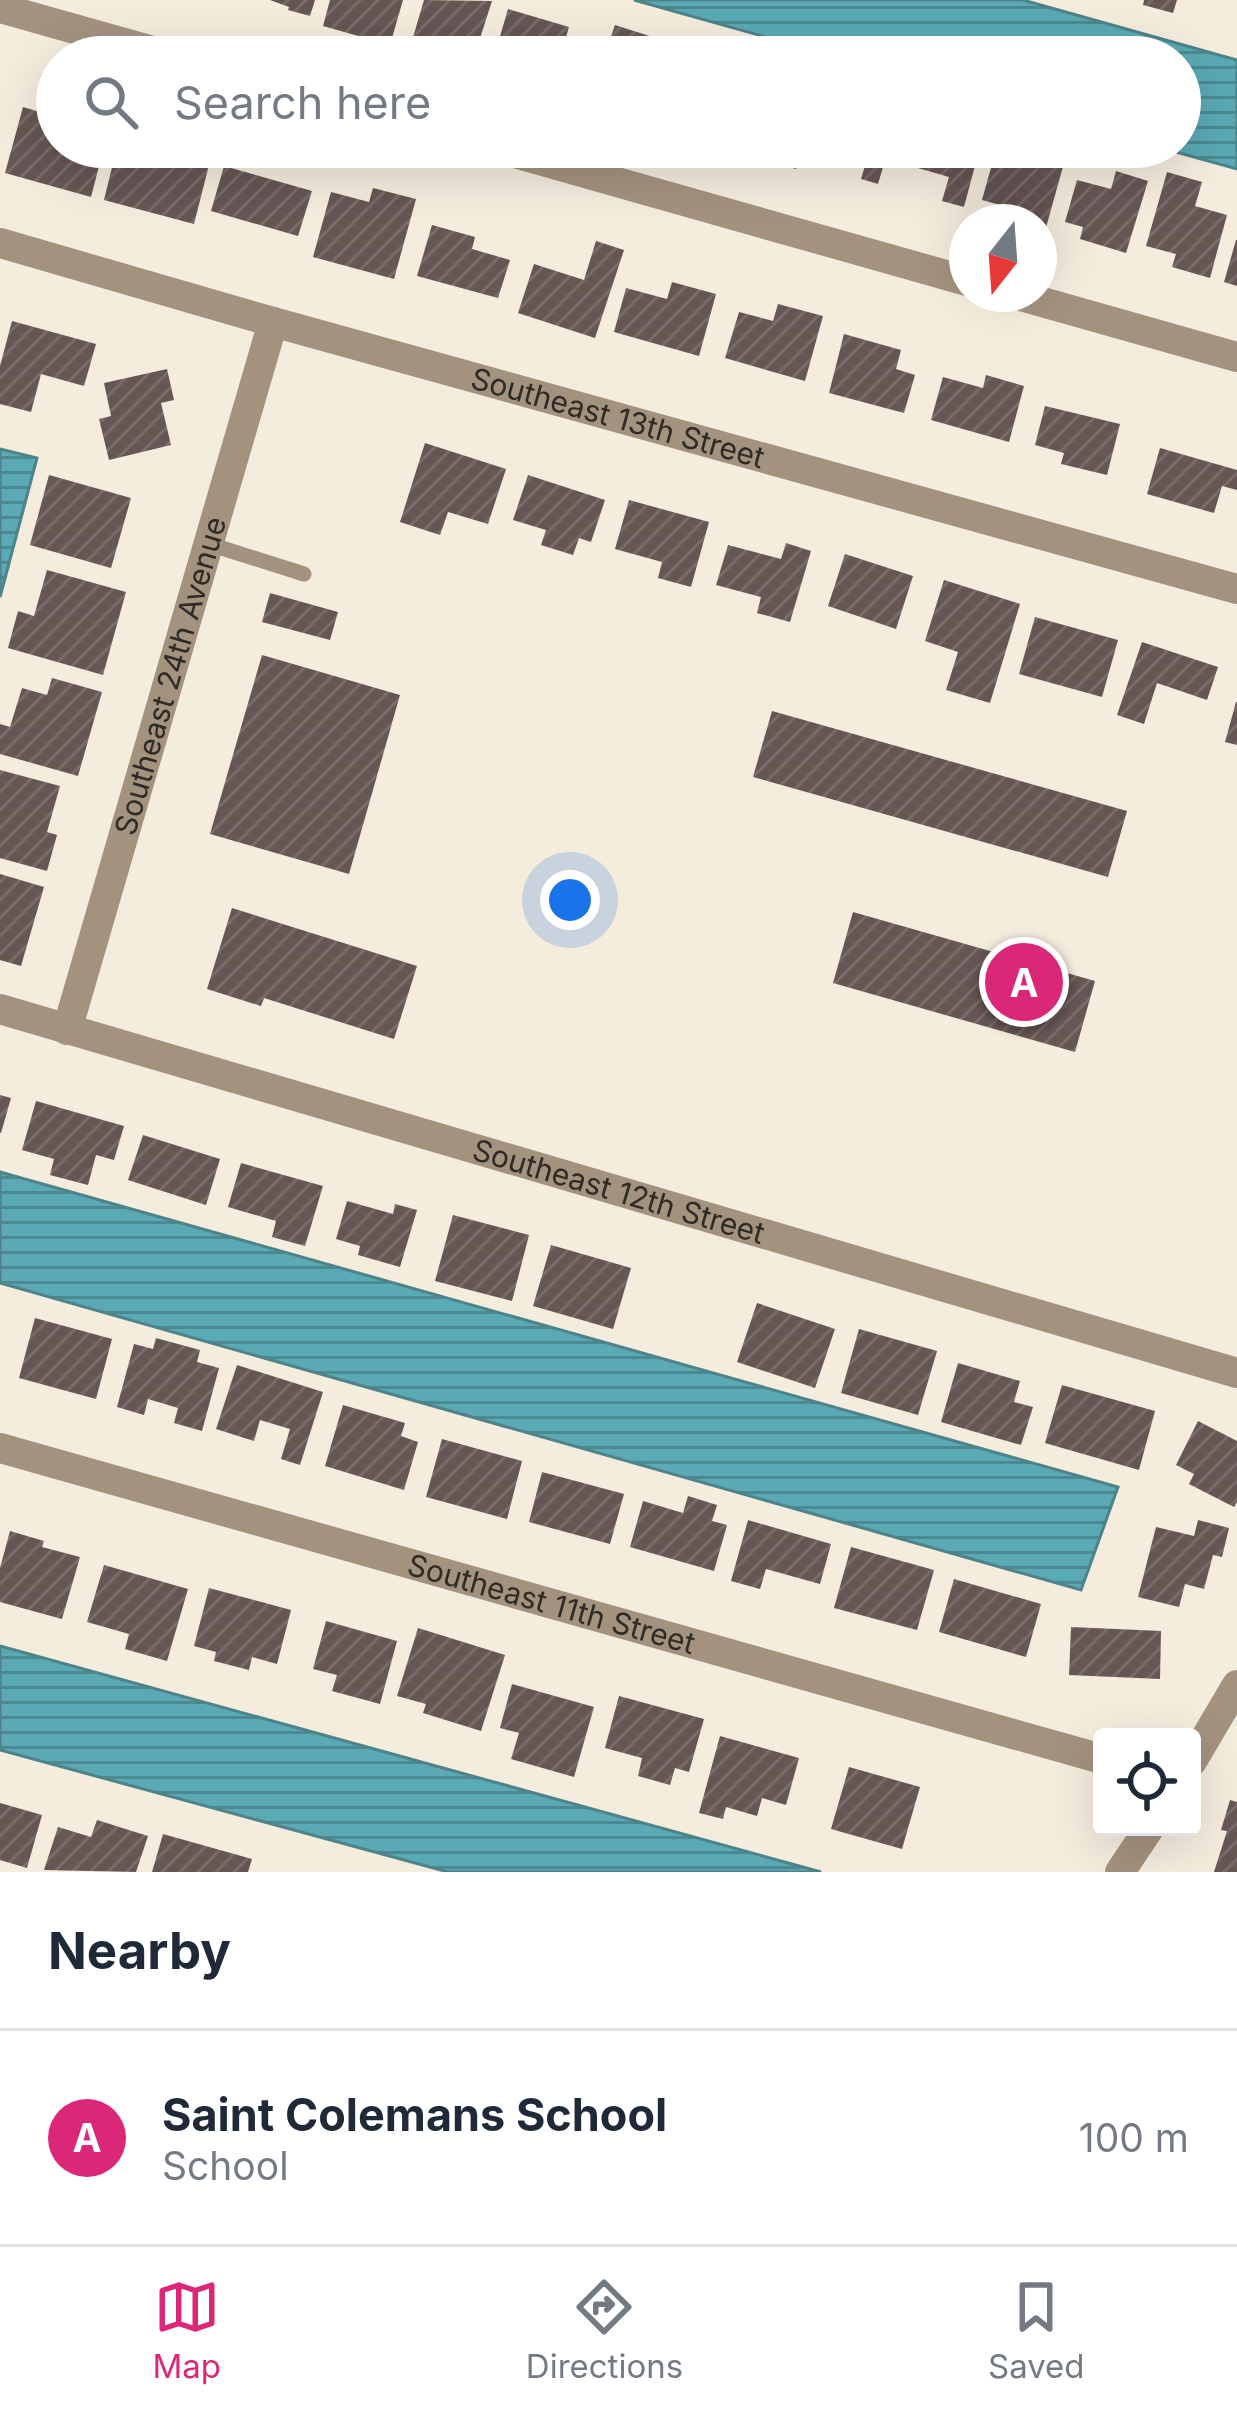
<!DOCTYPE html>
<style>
body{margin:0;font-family:Inter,sans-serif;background:#f2f2f3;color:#1f2937}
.controls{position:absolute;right:36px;bottom:36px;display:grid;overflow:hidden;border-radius:12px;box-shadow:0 12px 48px #0002}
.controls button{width:108px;height:108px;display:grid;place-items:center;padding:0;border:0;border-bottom:3px solid #e0e1e3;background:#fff;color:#1f2937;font:60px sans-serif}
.compass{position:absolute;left:949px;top:204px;width:108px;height:108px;border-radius:50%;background:#fff;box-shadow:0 12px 48px #0002;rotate:197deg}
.you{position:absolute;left:570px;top:900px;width:42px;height:42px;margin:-30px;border:9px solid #fff;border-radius:50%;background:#1a73e8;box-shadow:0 0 0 18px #1a73e833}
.badge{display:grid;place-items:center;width:78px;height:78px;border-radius:50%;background:#db2777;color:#fff;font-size:39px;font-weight:700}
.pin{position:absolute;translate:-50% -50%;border:6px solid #fff;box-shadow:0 3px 12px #0006}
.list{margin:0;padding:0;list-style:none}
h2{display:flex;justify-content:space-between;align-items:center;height:156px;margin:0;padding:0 48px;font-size:51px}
h2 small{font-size:39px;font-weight:400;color:#747a83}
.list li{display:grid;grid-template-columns:78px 1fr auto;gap:36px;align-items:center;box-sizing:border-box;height:216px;padding:0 48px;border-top:3px solid #e0e1e3}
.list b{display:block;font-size:45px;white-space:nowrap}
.list p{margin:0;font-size:39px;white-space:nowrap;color:#747a83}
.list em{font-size:39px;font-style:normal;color:#747a83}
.icon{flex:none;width:66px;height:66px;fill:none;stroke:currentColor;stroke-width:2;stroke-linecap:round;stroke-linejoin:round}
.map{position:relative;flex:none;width:1237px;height:1872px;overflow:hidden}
.search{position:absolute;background:#fff;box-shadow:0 12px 48px #0002;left:36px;right:36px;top:36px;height:132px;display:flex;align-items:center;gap:30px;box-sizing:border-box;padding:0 42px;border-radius:66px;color:#747a83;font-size:45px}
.sheet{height:372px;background:#fff}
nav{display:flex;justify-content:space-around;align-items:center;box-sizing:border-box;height:168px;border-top:3px solid #e0e1e3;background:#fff;font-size:33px;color:#747a83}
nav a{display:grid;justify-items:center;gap:6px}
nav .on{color:#db2777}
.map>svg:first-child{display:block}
</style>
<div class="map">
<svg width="1237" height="1872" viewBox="0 0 1237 1872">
<defs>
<pattern id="water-rules" width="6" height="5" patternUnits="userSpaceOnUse" patternTransform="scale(3)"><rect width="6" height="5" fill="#5aa9b4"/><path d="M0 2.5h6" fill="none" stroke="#4b8a92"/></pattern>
<pattern id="building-hatch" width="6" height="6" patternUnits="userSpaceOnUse" patternTransform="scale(3)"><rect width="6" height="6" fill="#665654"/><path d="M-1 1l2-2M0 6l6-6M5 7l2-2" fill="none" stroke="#786b69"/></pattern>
</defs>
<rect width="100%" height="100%" fill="#f4ecdd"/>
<g fill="url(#water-rules)" stroke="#4d8389" stroke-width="3">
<path d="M634,0H1023L1237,60V169L1158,147H1180V57H837Z"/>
<path d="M0,449L37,458L0,597Z"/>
<path d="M0,1172L1118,1487L1081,1590L0,1283Z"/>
<path d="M0,1646L821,1872H448L0,1750Z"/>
</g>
<g fill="url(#building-hatch)">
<path d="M270,0H315L310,16L288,10L289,7Z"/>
<path d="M330,0H403L390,45L323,26Z"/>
<path d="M424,0L492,1L474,57H427L409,51Z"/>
<path d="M1144,0H1177L1173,13L1143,5Z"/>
<path d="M508,9L569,27L560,57H494Z"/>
<path d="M615,25L659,39L653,57H582L587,41L607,48Z"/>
<path d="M23,107L57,117V147H104L91,197L5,173Z"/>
<path d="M117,147H140L209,165L194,224L104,200Z"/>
<path d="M780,147H803L796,169L775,163Z"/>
<path d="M842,147H889L878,184L861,179L868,156Z"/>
<path d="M908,147H980L964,207L942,201L949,177L904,164Z"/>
<path d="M1025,152L1064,163L1045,231L1039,229V222H1023L1025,212L982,200L994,157L1022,164Z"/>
<path d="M224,166L312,191L298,236L211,211Z"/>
<path d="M1116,171L1148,181L1126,253L1080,239L1083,227L1065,222L1077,180L1111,189Z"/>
<path d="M1167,172L1202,182L1195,206L1227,215L1210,278L1172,267L1176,254L1146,246Z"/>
<path d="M373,188L416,199L394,279L313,257L331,192L369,202Z"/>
<path d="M432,225L475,237L472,249L510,260L498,298L417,276Z"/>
<path d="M1236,240H1237V286L1224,282Z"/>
<path d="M596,241L624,250L595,338L518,313L534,264L584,280Z"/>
<path d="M672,282L716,294L699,356L614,332L626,288L667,299Z"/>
<path d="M778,304L823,316L805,381L725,358L739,312L773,321Z"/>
<path d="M12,321L96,344L84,386L41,374L31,412L0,404V366Z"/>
<path d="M844,334L901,350L896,369L915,375L904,413L829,393Z"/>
<path d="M167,369L174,400L161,403L171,445L109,460L99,419L111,416L104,383Z"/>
<path d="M986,375L1024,386L1009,442L931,420L943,377L983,388Z"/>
<path d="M1045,406L1120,424L1107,475L1061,464L1064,453L1035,445Z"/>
<path d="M425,443L506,469L488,524L448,512L440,535L400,522Z"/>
<path d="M1160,448L1237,470V490L1222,486L1214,513L1147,494Z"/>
<path d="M49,475L131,498L111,568L30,545Z"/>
<path d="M528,475L605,500L591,542L579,538L573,555L541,545L546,530L513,520Z"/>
<path d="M629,500L709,522L691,587L658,578L662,562L615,549Z"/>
<path d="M786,543L811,551L790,622L757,613L761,597L716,585L728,545L781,559Z"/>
<path d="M845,554L913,576L896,629L828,606Z"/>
<path d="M47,570L126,592L103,675L8,648L18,611L34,616Z"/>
<path d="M944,580L1020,604L990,703L946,690L958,652L925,641Z"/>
<path d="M270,593L338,612L330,640L262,622Z"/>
<path d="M1035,617L1118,640L1102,697L1019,674Z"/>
<path d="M1142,642L1218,667L1207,700L1157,683L1144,724L1117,715Z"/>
<path d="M262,655L400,695L349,874L210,834Z"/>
<path d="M52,678L102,692L78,776L0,754V724L10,727L22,688L47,695Z"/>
<path d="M1236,702H1237V745L1225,742Z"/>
<path d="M772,711L1127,811L1108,877L753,777Z"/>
<path d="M0,770L60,786L47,832L57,835L47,871L0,858Z"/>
<path d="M0,874L44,887L21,966L0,960Z"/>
<path d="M232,908L417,966L394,1039L264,998L261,1006L207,989Z"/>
<path d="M853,912L1095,981L1075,1052L833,983Z"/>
<path d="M0,1095L11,1098L1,1133H0Z"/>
<path d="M36,1101L124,1126L114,1160L96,1155L88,1185L50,1175L54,1159L22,1150Z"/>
<path d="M143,1135L220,1159L206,1205L128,1180Z"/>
<path d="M241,1163L323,1186L305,1246L272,1237L276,1221L228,1207Z"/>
<path d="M347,1201L393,1214L395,1204L417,1210L400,1267L358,1255L360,1246L336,1239Z"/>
<path d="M453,1215L529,1235L512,1301L435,1281Z"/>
<path d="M551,1245L631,1268L613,1329L533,1306Z"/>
<path d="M757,1303L835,1329L815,1388L737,1362Z"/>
<path d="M35,1318L112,1339L96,1399L19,1378Z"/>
<path d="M859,1329L937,1351L918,1415L841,1393Z"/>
<path d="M156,1338L200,1350L197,1362L219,1368L202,1431L174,1423L178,1408L148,1399L144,1415L117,1407L134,1344L153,1349Z"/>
<path d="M958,1363L1020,1381L1014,1402L1033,1407L1021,1445L941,1422Z"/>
<path d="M237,1365L323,1392L300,1465L281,1459L290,1429L260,1420L254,1441L216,1429Z"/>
<path d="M1062,1385L1155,1411L1139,1470L1045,1443Z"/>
<path d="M343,1405L405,1423L401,1436L418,1442L404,1490L325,1466Z"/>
<path d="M1198,1421L1237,1441V1502L1234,1507L1189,1484L1194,1474L1176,1465Z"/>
<path d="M442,1439L522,1461L507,1519L426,1497Z"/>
<path d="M542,1472L624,1494L610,1544L529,1522Z"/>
<path d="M688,1496L717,1505L712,1521L727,1525L714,1571L630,1547L643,1501L683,1513Z"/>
<path d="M748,1520L831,1544L820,1584L766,1569L760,1589L731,1581Z"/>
<path d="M1198,1520L1229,1528L1222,1557L1213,1555L1204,1589L1185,1584L1179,1607L1138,1597L1156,1527L1194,1536Z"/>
<path d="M10,1531L44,1541L42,1547L80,1557L62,1619L0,1602V1568Z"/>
<path d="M851,1547L934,1570L917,1630L834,1608Z"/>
<path d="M104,1565L188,1589L167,1661L125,1649L129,1634L87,1622Z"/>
<path d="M954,1579L1041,1604L1026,1657L939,1632Z"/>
<path d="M209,1588L291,1610L277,1664L252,1657L249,1670L214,1661L216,1652L194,1646Z"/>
<path d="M326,1621L397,1641L380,1704L332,1691L337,1675L313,1669Z"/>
<path d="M1071,1627L1161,1631L1160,1679L1069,1675Z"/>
<path d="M418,1628L505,1655L481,1731L423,1713L426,1704L397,1696Z"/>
<path d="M512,1684L594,1707L574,1777L511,1759L519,1733L500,1728Z"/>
<path d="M619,1696L704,1719L689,1772L675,1768L670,1785L638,1776L642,1758L605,1748Z"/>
<path d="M720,1736L799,1758L786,1805L762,1798L757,1816L726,1807L723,1819L699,1813Z"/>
<path d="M849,1767L920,1787L902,1849L831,1829Z"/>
<path d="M1230,1800L1237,1802V1872H1214L1227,1831L1221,1830Z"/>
<path d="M0,1803L42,1815L27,1868L0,1860Z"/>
<path d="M97,1820L148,1836L136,1872L44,1870L58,1827L91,1837Z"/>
<path d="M163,1834L252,1859L248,1872H152Z"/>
</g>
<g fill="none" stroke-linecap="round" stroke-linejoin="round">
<path stroke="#a3927e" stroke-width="15" d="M209,544L304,574"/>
<g stroke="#a3927e" stroke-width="30">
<path d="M0,8L174,57"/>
<path d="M493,147L967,281"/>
<path id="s1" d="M0,243L273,322L1237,589"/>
<path d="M1014,294L1237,357"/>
<path id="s2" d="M0,1009L1237,1373"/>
<path id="s3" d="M67,1030L273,322"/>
<path id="s4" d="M0,1448L1102,1759"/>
<path d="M1192,1761L1237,1685"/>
<path d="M1120,1872L1150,1827"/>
</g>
</g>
<g text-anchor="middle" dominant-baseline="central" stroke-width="12" stroke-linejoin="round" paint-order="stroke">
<g font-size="30" fill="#2e2b26" stroke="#fff">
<text stroke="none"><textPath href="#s1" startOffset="642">Southeast 13th Street</textPath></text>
<text stroke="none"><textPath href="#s3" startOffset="369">Southeast 24th Avenue</textPath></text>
<text stroke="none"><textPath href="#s2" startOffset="645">Southeast 12th Street</textPath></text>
<text stroke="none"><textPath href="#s4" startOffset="573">Southeast 11th Street</textPath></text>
</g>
</g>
</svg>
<div class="controls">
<button><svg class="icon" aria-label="locate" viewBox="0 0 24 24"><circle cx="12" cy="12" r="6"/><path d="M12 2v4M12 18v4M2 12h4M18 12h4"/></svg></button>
</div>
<svg class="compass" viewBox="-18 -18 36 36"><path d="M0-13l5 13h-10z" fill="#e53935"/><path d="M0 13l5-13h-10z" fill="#747a83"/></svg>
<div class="you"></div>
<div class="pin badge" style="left:1024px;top:982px">A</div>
<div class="search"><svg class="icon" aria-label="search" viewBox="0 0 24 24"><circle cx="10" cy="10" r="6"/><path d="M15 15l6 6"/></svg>Search here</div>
</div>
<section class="sheet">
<h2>Nearby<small></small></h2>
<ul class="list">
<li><span class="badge">A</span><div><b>Saint Colemans School</b><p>School</p></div><em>100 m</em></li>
</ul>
</section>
<nav>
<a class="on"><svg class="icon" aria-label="map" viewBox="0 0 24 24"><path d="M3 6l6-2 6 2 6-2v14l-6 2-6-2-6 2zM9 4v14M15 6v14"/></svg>Map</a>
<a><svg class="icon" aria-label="directions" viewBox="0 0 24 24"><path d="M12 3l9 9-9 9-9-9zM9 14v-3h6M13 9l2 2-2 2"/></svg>Directions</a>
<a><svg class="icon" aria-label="saved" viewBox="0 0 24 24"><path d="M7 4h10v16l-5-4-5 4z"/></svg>Saved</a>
</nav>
